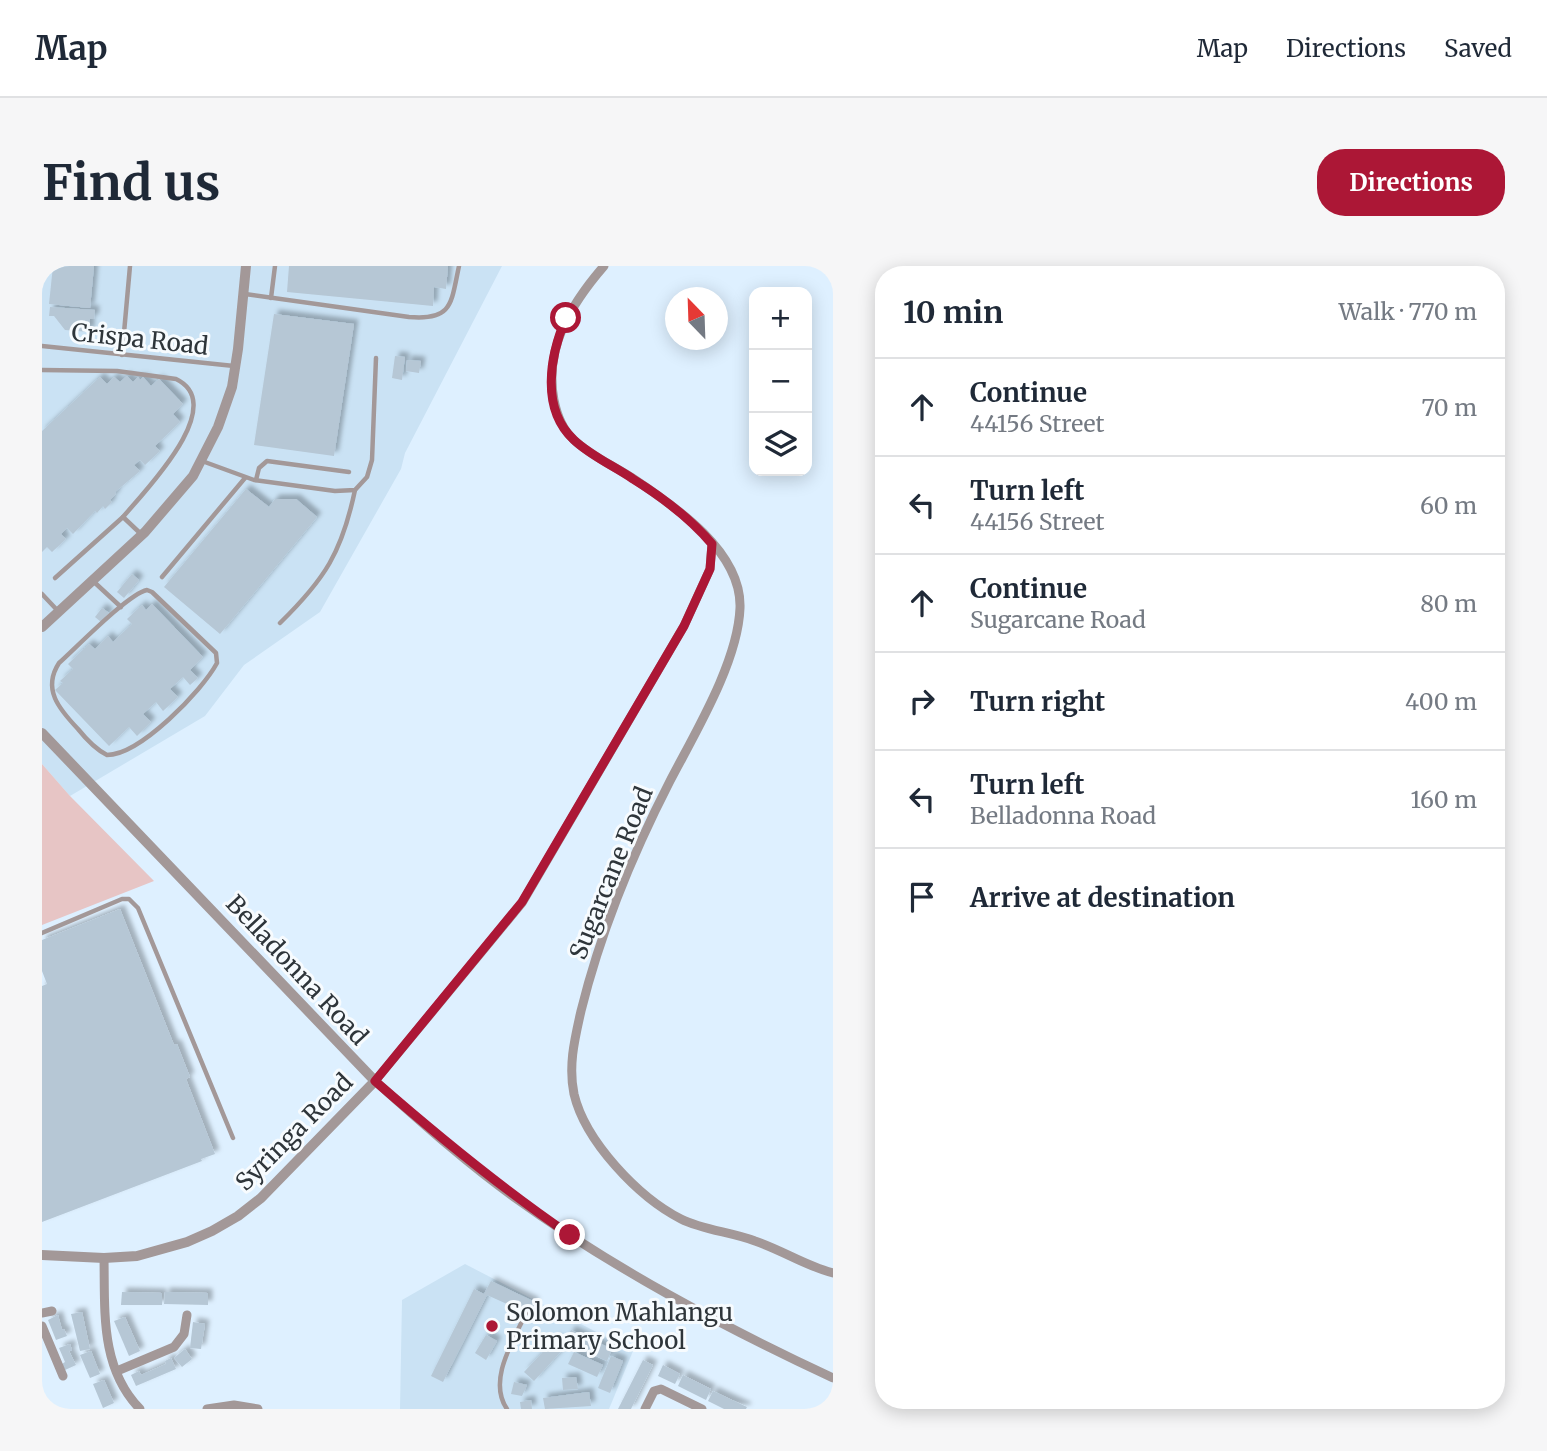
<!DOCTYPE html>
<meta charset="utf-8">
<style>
body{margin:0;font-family:Merriweather,serif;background:#f6f6f7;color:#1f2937}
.controls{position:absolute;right:21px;top:21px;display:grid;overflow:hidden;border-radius:14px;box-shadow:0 4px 18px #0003}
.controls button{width:63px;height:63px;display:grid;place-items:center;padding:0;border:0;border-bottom:2px solid #e0e1e3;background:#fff;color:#1f2937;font:35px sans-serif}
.compass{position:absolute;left:623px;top:21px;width:63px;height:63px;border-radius:50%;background:#fff;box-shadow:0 4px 18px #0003;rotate:337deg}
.stop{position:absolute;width:21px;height:21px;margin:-16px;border:5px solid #ac1736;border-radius:50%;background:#fff}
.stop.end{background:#ac1736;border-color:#fff;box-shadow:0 2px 7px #0008}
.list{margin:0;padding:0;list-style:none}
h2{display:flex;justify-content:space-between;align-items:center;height:91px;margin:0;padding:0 28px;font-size:30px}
h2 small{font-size:23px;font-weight:400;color:#747a83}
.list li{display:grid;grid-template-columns:46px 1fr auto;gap:21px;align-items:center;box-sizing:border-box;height:98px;padding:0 28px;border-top:2px solid #e0e1e3}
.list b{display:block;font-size:26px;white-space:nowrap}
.list p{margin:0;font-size:23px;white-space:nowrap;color:#747a83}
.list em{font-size:23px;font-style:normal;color:#747a83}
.icon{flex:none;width:38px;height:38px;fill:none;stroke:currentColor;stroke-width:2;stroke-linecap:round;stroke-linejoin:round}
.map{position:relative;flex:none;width:791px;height:1143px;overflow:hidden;border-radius:28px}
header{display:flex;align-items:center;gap:42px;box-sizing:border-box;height:98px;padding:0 35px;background:#fff;border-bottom:2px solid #e0e1e3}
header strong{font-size:33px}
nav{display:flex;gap:38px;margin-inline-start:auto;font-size:24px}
.intro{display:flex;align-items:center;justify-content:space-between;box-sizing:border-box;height:168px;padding:0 42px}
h1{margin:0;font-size:49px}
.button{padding:18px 32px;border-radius:28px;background:#ac1736;color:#fff;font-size:24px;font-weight:700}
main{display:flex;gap:42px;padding:0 42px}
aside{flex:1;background:#fff;border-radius:28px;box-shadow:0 4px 18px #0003}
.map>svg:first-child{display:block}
</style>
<header>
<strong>Map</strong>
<nav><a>Map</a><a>Directions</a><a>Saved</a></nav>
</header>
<div class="intro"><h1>Find us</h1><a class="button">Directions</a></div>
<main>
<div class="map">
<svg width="791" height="1143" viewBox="0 0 791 1143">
<defs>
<filter id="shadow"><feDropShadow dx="4.5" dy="-4.5" stdDeviation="2" flood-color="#0004"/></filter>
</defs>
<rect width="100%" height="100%" fill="#def0ff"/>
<g fill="#cae2f4">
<path d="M0,0H460L363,187L359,203L278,346L202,399L163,450L28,530L0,498Z"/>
<path d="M423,998L591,1085L567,1143H358L360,1034Z"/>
</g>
<path fill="#e7c5c5" d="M0,498L28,530L112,615L0,659Z"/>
<g fill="#b6c7d5" filter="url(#shadow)">
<path d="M11,0H52L48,42L7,38Z"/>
<path d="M247,0H406L404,23L392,21L391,40L245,26Z"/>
<path d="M8,41L53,44L52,53H48V66L23,64L12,50H7Z"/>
<path d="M232,48L312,58L292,190L212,179Z"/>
<path d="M353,90L363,91L360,114L350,112Z"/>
<path d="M365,94L379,95L377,107L364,105Z"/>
<path d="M85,110L91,116L96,111L98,114L101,111L109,120L117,113L141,138L131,148L138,156L113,180L118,185L103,199L98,194L92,199L98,205L73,226L74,228L68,234L70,236L63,243L61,240L55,247L53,245L31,268L25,262L19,268L24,273L10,286L5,281L0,286V165L58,111L65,118L72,111L78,116Z"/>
<path d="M204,223L227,241L233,233H254L275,251L178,368L122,321Z"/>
<path d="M90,308L97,314L82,332L75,326Z"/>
<path d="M110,338L161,391L148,404L156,412L148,419L141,411L128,423L136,431L121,445L114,436L101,448L109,456L95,470L87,461L67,480L13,424L21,417L18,415L31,403L26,398L47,378L53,383L66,370L71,376L90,358L85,353L100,339L104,344Z"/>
<path d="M60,342L67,347L59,356L53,351Z"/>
<path d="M78,643L132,779L135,778L148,811L144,813L173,888L159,893L160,895L0,956V720L5,718L0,705V674Z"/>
<path d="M449,1015L493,1036L487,1048L445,1029L401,1116L389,1110L432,1023L442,1028Z"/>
<path d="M80,1026L120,1027V1039H79Z"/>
<path d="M123,1026L166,1027V1039L122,1038Z"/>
<path d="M40,1046L48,1083L38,1085L29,1048Z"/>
<path d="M16,1049L20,1064L22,1063L25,1070L14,1074L6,1054Z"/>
<path d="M83,1051L98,1085L87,1090L72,1055Z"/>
<path d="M151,1056L163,1058L159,1083L148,1082Z"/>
<path d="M529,1064L570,1083L565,1095L523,1076Z"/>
<path d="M444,1069L455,1075L444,1094L433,1087Z"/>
<path d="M514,1072L523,1081L492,1115L482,1106Z"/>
<path d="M28,1078L30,1084L27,1085L34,1099L23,1104L20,1098L23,1096L17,1082Z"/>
<path d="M143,1083L150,1093L140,1101L132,1092Z"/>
<path d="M49,1085L58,1108L48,1112L38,1089Z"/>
<path d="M532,1086L561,1099L555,1111L526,1098Z"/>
<path d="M569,1090L581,1095L568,1127L556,1122Z"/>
<path d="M129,1092L134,1103L94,1120L89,1109L97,1105L99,1109L124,1098L123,1095Z"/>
<path d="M601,1094L611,1099L589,1143H576Z"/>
<path d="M621,1099L638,1108L633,1118L616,1110Z"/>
<path d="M641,1109L669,1123L664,1134L636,1120Z"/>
<path d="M534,1111L536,1123L521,1124L520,1112Z"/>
<path d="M62,1114L72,1137L61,1142L51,1118Z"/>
<path d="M472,1116L485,1119L480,1130L469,1128Z"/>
<path d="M671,1125L705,1141L704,1143H682L666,1135Z"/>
<path d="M547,1126L549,1140L503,1143L501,1132Z"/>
<path d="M489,1134L490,1143H479L478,1136Z"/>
</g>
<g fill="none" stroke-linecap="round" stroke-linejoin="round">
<g stroke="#a39898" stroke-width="4.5">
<path d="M203,28L367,51C411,55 409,37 417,0"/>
<path d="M229,32L233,0"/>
<path d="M0,80L192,100"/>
<path d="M80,89L88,0"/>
<path d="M0,104L75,105L134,113C188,139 102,226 81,251L99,268"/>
<path d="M160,195L212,214L293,225L313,224L325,211L330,194L334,92"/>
<path d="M214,214L217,202L225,195L307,206"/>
<path d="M120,311L203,212"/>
<path d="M13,312L81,251"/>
<path d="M51,315L79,341"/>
<path d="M105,324L110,326L174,387L175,397C160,425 98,489 65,489C53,483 44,473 36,463C17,443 0,423 17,397C35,381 86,328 105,324Z"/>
<path d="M0,328L16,345"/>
<path d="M238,357C283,313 300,286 313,224"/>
<path d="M0,667L80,633H87L96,642L191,872"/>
<path d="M465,1143C445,1114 472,1074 484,1047"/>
</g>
<g stroke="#a39898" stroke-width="9">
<path d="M562,0C529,38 502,82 512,134C515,149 521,164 532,174C549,190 572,200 592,213C634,241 700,286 698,342C696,396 653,467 628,515C590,589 559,664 539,745C533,772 526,799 532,828C543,875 596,931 639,953C661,964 689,966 713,975C740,984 764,1000 791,1007"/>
<path d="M670,278L668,303L642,360L480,637L333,815C378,855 423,896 472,931C572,1003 680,1060 791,1112"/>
<path d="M62,992C63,1045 58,1102 98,1143"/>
<path d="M0,1047L10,1045"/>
<path d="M0,1060L21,1110"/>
<path d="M75,1105L132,1081L142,1068L145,1049"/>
<path d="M165,1143L192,1139L216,1143"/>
<path d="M603,1143L612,1125L619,1123L660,1143"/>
</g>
<g stroke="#a39898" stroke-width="10">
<path d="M0,361L103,266L151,210L176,161L190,121L196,83L204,0"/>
<path d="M0,467L333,815L219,932L196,950L170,965L145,976L95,990L62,992L0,989"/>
</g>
</g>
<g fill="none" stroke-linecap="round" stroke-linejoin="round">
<path stroke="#ac1736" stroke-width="9" d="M524,52C508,89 498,143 532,174C549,190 572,200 591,213C620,231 648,252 670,278L668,303L642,360L480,636L333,815C396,870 459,922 528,969"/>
</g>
<circle fill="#ac1736" stroke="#f7fbfe" stroke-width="2.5" cx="450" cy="1060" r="7"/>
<g text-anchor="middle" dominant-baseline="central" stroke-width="6" stroke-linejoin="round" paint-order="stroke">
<g font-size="24" fill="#2e353a" stroke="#f7fbfe">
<text transform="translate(98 73) rotate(6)">Crispa Road</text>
<text transform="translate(569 607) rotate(-68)">Sugarcane Road</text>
<text transform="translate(255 704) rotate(47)">Belladonna Road</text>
<text transform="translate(252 866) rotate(-45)">Syringa Road</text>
</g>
<g font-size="24" fill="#2e353a" stroke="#f7fbfe" text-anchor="start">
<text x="464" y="1046">Solomon Mahlangu<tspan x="464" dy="28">Primary School</tspan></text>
</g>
</g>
</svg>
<div class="controls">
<button>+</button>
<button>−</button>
<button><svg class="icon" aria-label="layers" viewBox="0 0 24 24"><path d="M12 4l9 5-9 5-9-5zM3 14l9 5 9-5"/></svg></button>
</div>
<svg class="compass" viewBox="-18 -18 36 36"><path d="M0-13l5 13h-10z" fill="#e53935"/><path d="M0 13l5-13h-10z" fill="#747a83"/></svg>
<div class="stop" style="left:524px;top:52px"></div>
<div class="stop end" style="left:528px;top:969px"></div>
</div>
<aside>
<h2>10 min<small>Walk · 770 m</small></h2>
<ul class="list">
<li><svg class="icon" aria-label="ahead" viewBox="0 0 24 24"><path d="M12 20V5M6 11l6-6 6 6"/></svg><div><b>Continue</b><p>44156 Street</p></div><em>70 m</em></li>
<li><svg class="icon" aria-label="left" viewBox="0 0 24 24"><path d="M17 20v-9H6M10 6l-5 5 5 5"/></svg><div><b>Turn left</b><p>44156 Street</p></div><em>60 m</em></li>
<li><svg class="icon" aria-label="ahead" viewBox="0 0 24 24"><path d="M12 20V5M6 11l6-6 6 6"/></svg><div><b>Continue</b><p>Sugarcane Road</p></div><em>80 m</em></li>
<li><svg class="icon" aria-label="right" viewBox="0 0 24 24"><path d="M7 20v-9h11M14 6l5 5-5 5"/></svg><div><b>Turn right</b></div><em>400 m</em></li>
<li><svg class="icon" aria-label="left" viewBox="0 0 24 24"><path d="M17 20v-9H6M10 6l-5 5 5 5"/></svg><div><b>Turn left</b><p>Belladonna Road</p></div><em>160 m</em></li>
<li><svg class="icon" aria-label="arrive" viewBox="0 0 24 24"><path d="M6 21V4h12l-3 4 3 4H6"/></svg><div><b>Arrive at destination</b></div></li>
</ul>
</aside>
</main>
